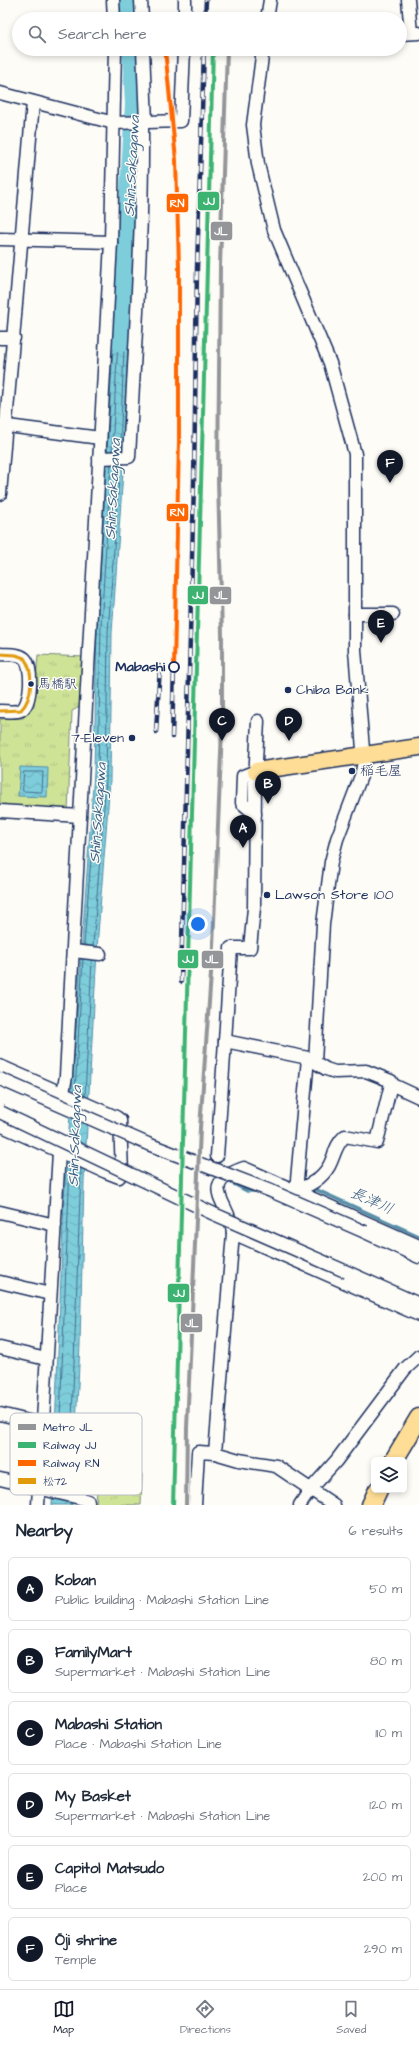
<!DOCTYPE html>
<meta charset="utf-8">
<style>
body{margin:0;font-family:"Architects Daughter","Klee One",sans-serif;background:#f6f6f7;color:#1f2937}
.controls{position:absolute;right:12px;bottom:12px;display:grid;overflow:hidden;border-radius:6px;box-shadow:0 2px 6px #0003}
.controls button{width:36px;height:36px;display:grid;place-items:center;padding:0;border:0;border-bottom:1px solid #e0e1e3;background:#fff;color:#1f2937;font:20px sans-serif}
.you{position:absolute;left:198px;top:924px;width:14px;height:14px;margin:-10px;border:3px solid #fff;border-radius:50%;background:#1a73e8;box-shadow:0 0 0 6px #1a73e833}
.badge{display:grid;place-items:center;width:26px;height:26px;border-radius:50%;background:#111827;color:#fff;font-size:13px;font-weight:700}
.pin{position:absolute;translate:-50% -33px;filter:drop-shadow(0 1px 2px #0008)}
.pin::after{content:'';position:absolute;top:21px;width:14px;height:12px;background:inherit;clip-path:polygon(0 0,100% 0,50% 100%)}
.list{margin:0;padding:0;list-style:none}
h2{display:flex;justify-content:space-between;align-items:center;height:52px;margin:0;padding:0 16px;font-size:17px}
h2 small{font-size:13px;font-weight:400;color:#747a83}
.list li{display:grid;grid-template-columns:26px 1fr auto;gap:12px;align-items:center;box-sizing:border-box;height:64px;margin:0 8px 8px;padding:0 8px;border:1px solid #e0e1e3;border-radius:6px}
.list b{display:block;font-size:15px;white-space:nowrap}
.list p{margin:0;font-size:13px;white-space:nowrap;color:#747a83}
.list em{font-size:13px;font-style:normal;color:#747a83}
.icon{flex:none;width:22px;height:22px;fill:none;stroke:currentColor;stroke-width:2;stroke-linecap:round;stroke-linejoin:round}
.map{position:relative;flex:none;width:419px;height:1505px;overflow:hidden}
.search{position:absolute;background:#fff;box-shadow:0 2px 6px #0003;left:12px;right:12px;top:12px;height:44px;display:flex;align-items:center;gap:10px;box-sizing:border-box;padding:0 14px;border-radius:22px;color:#747a83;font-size:15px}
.sheet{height:484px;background:#fff}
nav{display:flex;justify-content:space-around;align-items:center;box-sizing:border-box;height:56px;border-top:1px solid #e0e1e3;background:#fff;font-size:11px;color:#747a83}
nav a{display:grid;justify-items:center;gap:2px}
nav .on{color:#111827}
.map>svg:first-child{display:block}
</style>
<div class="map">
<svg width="419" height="1505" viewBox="0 0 419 1505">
<defs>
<pattern id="park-tufts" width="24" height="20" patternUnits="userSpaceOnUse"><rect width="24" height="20" fill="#cfe397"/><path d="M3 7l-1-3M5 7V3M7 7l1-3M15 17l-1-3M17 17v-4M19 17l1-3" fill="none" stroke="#b1c385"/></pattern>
<pattern id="water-waves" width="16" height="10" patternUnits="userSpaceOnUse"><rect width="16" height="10" fill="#7ecddb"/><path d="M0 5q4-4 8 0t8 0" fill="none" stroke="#6cb0be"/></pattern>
</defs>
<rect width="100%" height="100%" fill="#fdfcf7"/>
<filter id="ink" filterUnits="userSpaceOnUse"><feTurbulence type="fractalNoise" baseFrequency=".025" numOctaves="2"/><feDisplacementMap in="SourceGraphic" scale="8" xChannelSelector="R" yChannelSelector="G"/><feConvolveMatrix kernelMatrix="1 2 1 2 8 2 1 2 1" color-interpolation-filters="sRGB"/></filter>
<g filter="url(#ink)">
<g fill="url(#park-tufts)" stroke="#75897a">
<path d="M38,655L85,657L81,706L72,711L68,812L0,806V719L23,718L34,707Z"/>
<path d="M104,1472L142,1474L141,1505H96L97,1490Z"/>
</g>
<g fill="url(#water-waves)" stroke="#568ea9">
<path d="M115,314L129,318L123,472L112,633L110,781L98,934L84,1180L80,1345L72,1505H52L64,1200L94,772L97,625Z"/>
<path d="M20,767L48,768L47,797L18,796Z"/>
</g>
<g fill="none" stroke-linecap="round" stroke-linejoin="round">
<g stroke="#436e90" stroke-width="1">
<path d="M112,451L119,322L121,320L125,323L120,450"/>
<path d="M24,772H43L42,792L23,791Z"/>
<path d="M84,945L98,772L101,625L111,465"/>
<path d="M93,946L106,781L108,633L120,464"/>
<path d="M75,1091L83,959"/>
<path d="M85,1096L92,960"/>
<path d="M60,1418L70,1164"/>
<path d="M72,1419L81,1169"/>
<path d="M57,1485L59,1432"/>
<path d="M69,1488L72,1433"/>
</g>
<g stroke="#568ea9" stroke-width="3.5">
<path d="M228,1181L247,1191H256"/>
<path d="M315,1189L419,1236"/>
</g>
<g stroke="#7ecddb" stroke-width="20">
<path d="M130,0L131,19"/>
<path d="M121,342L135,104L132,49"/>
</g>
<g stroke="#1b2f5e" stroke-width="15">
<g id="minor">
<path d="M113,0L114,19"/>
<path d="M141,0L142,19"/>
<path d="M408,0L411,33"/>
<path d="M185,19V0"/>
<path d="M267,19L270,0"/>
<path d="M400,34L419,33"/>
<path d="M143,49L146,122"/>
<path d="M263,49L253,125L258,164L274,230L330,363L355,454V650L364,762L361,776L337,839L331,862L323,924L315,1062"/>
<path d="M0,93L114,123L181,121L184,49"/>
<path d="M0,239L111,242"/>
<path d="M0,338H14"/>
<path d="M0,425L100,438"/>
<path d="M99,458L129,457C135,345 143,234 142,122"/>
<path d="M0,494L33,102"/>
<path d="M355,614H393"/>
<path d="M0,654C7,655 18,653 24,658C33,665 32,704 21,710C15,713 7,711 0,711"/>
<path d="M0,811L80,816"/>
<path d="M255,814L242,803L243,776L256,771"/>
<path d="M73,951L100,954"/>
<path d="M225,1041L231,948H250L254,908L255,781L258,721"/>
<path d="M308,1058L296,1191C309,1185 321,1180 329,1166C335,1155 335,1145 345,1136L377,1142L391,1084L419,1097"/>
<path d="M0,1066L116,1117L120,1120L122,1173L119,1177L106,1172L0,1125"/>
<path d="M63,1093L66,1076L111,242L115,49"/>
<path d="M217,1156L225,1041L308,1058L326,1069L335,1072L366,1071L391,1081"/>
<path d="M0,1212L55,1225"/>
<path d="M365,1232L419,1257"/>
<path d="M233,1233L419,1315"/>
<path d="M347,1272L419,1304"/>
<path d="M0,1282L50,1294"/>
<path d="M0,1348L46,1359"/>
<path d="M0,1414L41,1424L84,1427"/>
<path d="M215,1453L233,1233C231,1202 195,1185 244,1168L419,1246"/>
<path d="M0,1479L80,1498L88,1501V1505"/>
<path d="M38,1505L59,1152"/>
<path d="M195,1505L198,1452L215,1453L239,1460L276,1466L334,1505"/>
<path d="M300,1505L310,1490L336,1461L405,1369L419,1356"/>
</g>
</g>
<g stroke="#1b2f5e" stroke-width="19">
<path id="major" d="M256,771L419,747"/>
</g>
<g stroke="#1b2f5e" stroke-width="21">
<g id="highway">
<path d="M394,1460L419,1418"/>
<path d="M371,1505L378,1490"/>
</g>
</g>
<use href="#minor" stroke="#fdfcf7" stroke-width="12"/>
<use href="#major" stroke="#fedd96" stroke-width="16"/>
<use href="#highway" stroke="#fedd96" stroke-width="18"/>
<g stroke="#1b2f5e" stroke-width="4.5">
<g id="rail">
<path d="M205,19L206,0"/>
<path d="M156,732L160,666"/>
<path d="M172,737L174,667"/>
<path d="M181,982L194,482L197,268L204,49"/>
</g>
</g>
<use href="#rail" stroke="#fdfcf7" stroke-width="3" stroke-dasharray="9" stroke-linecap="butt"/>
<g stroke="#1b2f5e" stroke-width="15" stroke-linecap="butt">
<g id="minor-bridge">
<path d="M0,1079L148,1144L271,1191L365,1232"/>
<path d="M0,1112L214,1214L347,1272"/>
</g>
</g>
<use href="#minor-bridge" stroke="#fdfcf7" stroke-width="12"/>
<g stroke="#fdfcf7" stroke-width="6">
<path id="bus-1" d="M0,654L16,655L24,658C34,671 33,698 21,710L0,711"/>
</g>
<use href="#bus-1" stroke="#e19a09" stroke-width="3"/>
<g stroke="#fdfcf7" stroke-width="7">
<path id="rail-1" d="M173,1505L213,49"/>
</g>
<g stroke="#fdfcf7" stroke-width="7">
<path id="rail-2" d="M165,49L176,160L179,267V441L174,667"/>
</g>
<use href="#rail-1" stroke="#3cb371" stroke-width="4"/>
<use href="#rail-2" stroke="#f60" stroke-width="4"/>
<g stroke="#fdfcf7" stroke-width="7">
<path id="metro-1" d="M186,1505L187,1428L200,1128L213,946L222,729V635L218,481L220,266L227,49"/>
</g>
<use href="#metro-1" stroke="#939598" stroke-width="4"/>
</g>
</g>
<circle fill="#fdfcf7" stroke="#1b2f5e" stroke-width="2" cx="174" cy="667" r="5"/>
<g fill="#1b2f5e" stroke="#fdfcf7" stroke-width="1.5">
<circle cx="31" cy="684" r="3.5"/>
<circle cx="288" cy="690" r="4"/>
<circle cx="132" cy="738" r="4"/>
<circle cx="352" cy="771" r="4"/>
<circle cx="267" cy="895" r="4"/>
</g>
<g text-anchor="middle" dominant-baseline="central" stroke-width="3" stroke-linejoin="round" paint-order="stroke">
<g font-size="13" fill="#1b2f5e" stroke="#fdfcf7" text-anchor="start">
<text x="38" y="684">馬橋駅</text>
</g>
<g font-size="14" font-weight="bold" fill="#1b2f5e" stroke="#fdfcf7" text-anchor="end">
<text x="165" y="667">Mabashi</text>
</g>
<g font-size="14" fill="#1b2f5e" stroke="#fdfcf7" text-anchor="start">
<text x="296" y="690">Chiba Bank</text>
<text x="124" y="738" text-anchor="end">7-Eleven</text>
<text x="360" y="771">稲毛屋</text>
<text x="275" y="895">Lawson Store 100</text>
</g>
<g font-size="15" font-style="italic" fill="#395e84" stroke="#fdfcf7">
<text transform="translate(132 166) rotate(-87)">Shin-Sakagawa</text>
<text transform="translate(113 489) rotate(-87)">Shin-Sakagawa</text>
<text transform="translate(98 813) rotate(-86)">Shin-Sakagawa</text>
<text transform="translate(75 1136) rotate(-88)">Shin-Sakagawa</text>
<text transform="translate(372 1201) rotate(24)">長津川</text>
</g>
</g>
<rect x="10" y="1413" width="132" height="82" rx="6" fill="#fdfcf7" stroke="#b9bec9" stroke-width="1"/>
<rect x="18" y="1424" width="18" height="6" fill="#939598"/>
<rect x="18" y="1442" width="18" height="6" fill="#3cb371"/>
<rect x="18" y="1460" width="18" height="6" fill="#f60"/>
<rect x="18" y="1478" width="18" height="6" fill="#e19a09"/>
<g font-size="11" fill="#1b2f5e">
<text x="43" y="1431">Metro JL</text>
<text x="43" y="1449">Railway JJ</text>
<text x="43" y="1467">Railway RN</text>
<text x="43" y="1485">松72</text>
</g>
<g stroke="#fdfcf7" stroke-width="1.5">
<rect x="197" y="191" width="23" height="20" rx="4" fill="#3cb371"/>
<rect x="166" y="193" width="23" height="20" rx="4" fill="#f60"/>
<rect x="210" y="221" width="23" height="20" rx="4" fill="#939598"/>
<rect x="166" y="503" width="23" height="19" rx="4" fill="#f60"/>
<rect x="187" y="585" width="22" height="20" rx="4" fill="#3cb371"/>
<rect x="209" y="586" width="23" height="19" rx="4" fill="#939598"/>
<rect x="177" y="949" width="22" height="20" rx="4" fill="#3cb371"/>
<rect x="201" y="950" width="23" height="19" rx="4" fill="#939598"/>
<rect x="167" y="1283" width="23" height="20" rx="4" fill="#3cb371"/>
<rect x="180" y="1313" width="23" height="20" rx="4" fill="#939598"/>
</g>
<g font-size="11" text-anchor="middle" font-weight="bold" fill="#fff">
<text x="209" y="205">JJ</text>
<text x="177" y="207">RN</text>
<text x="221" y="235">JL</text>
<text x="177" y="516">RN</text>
<text x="198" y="599">JJ</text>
<text x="221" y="599">JL</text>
<text x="188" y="963">JJ</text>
<text x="212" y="963">JL</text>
<text x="179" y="1297">JJ</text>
<text x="192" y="1327">JL</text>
</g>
</svg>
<div class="controls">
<button><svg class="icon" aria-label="layers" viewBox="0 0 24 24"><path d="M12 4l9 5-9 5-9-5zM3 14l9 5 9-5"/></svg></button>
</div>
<div class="you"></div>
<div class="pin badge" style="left:243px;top:848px">A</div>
<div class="pin badge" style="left:268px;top:804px">B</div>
<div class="pin badge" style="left:222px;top:741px">C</div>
<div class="pin badge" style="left:289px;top:741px">D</div>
<div class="pin badge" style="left:381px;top:643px">E</div>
<div class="pin badge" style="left:390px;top:483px">F</div>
<div class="search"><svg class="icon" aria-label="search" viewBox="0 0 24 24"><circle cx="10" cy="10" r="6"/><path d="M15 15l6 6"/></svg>Search here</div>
</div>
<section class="sheet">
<h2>Nearby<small>6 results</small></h2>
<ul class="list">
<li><span class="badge">A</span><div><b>Koban</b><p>Public building · Mabashi Station Line</p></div><em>50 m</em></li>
<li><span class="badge">B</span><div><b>FamilyMart</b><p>Supermarket · Mabashi Station Line</p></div><em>80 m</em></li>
<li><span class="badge">C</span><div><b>Mabashi Station</b><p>Place · Mabashi Station Line</p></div><em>110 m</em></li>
<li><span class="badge">D</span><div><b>My Basket</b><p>Supermarket · Mabashi Station Line</p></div><em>120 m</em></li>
<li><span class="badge">E</span><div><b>Capitol Matsudo</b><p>Place</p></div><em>200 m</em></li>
<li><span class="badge">F</span><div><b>Ōji shrine</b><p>Temple</p></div><em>290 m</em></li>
</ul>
</section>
<nav>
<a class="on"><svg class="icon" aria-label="map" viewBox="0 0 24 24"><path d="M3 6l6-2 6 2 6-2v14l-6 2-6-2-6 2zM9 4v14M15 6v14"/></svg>Map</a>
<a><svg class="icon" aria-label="directions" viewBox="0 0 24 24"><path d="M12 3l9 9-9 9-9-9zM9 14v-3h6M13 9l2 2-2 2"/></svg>Directions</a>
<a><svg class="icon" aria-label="saved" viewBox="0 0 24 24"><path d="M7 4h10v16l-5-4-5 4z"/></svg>Saved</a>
</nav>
